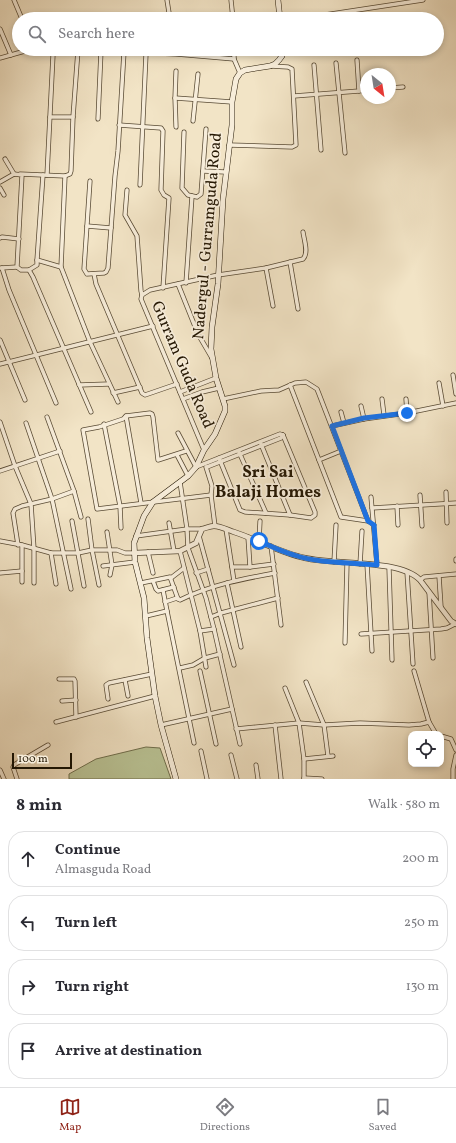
<!DOCTYPE html>
<meta charset="utf-8">
<style>
body{margin:0;font-family:Vollkorn,serif;background:#f7f7f7;color:#2b2b33}
.controls{position:absolute;right:12px;bottom:12px;display:grid;overflow:hidden;border-radius:8px;box-shadow:0 2px 6px #0003}
.controls button{width:36px;height:36px;display:grid;place-items:center;padding:0;border:0;border-bottom:1px solid #e1e1e2;background:#fff;color:#2b2b33;font:20px sans-serif}
.compass{position:absolute;left:360px;top:68px;width:36px;height:36px;border-radius:50%;background:#fff;box-shadow:0 2px 6px #0003;rotate:150deg}
.scale{position:absolute;left:12px;bottom:10px;width:60px;box-sizing:border-box;padding-left:4px;border:2px solid #241703;border-top:0;font-size:11px;line-height:14px;white-space:nowrap;color:#241703;-webkit-text-stroke:3px #f7edda;paint-order:stroke}
.stop{position:absolute;width:12px;height:12px;margin:-9px;border:3px solid #1a73e8;border-radius:50%;background:#fff}
.stop.end{background:#1a73e8;border-color:#fff;box-shadow:0 1px 4px #0008}
.list{margin:0;padding:0;list-style:none}
h2{display:flex;justify-content:space-between;align-items:center;height:52px;margin:0;padding:0 16px;font-size:17px}
h2 small{font-size:13px;font-weight:400;color:#7c7c81}
.list li{display:grid;grid-template-columns:26px 1fr auto;gap:12px;align-items:center;box-sizing:border-box;height:56px;margin:0 8px 8px;padding:0 8px;border:1px solid #e1e1e2;border-radius:16px}
.list b{display:block;font-size:15px;white-space:nowrap}
.list p{margin:0;font-size:13px;white-space:nowrap;color:#7c7c81}
.list em{font-size:13px;font-style:normal;color:#7c7c81}
.icon{flex:none;width:22px;height:22px;fill:none;stroke:currentColor;stroke-width:2;stroke-linecap:round;stroke-linejoin:round}
.map{position:relative;flex:none;width:456px;height:779px;overflow:hidden}
.search{position:absolute;background:#fff;box-shadow:0 2px 6px #0003;left:12px;right:12px;top:12px;height:44px;display:flex;align-items:center;gap:10px;box-sizing:border-box;padding:0 14px;border-radius:22px;color:#7c7c81;font-size:15px}
.sheet{height:308px;background:#fff}
nav{display:flex;justify-content:space-around;align-items:center;box-sizing:border-box;height:56px;border-top:1px solid #e1e1e2;background:#fff;font-size:11px;color:#7c7c81}
nav a{display:grid;justify-items:center;gap:2px}
nav .on{color:#8f2418}
.map>svg:first-child{display:block}
</style>
<div class="map">
<svg width="456" height="779" viewBox="0 0 456 779">
<rect width="100%" height="100%" fill="#f2e4c6"/>
<filter id="stains"><feTurbulence type="fractalNoise" baseFrequency=".005" numOctaves="4"/><feColorMatrix values="0 0 0 0 .2 0 0 0 0 .09 0 0 0 0 .02 0 0 0 .5 -.17"/></filter>
<radialGradient id="worn" r=".72"><stop offset=".6" stop-color="#630" stop-opacity="0"/><stop offset="1" stop-color="#630" stop-opacity=".3"/></radialGradient>
<path fill="#bac496" stroke="#6f6e4c" d="M146,747L160,748L171,779H69V774L96,759Z"/>
<g fill="none" stroke-linecap="round" stroke-linejoin="round">
<g stroke="#584a34" stroke-width="5">
<g id="minor">
<path d="M14,0L22,19"/>
<path d="M167,0L170,19"/>
<path d="M231,0L233,19"/>
<path d="M298,19L423,0"/>
<path d="M0,29L11,55"/>
<path d="M69,49L176,54L234,59"/>
<path d="M234,49V59L240,73"/>
<path d="M0,58L32,49"/>
<path d="M336,63L345,153"/>
<path d="M314,65L321,150"/>
<path d="M390,88L403,87"/>
<path d="M359,91L366,90"/>
<path d="M294,96L359,91L357,60"/>
<path d="M175,98L232,102"/>
<path d="M50,117H73"/>
<path d="M98,119L101,51"/>
<path d="M193,121L198,74"/>
<path d="M119,125L161,128L163,131L161,190L164,195L169,198L163,288"/>
<path d="M176,127L175,98L176,71"/>
<path d="M184,132L182,188L188,195L197,197L201,194L206,129"/>
<path d="M229,145L292,147L296,145L292,69L288,67L271,66"/>
<path d="M5,159L14,174"/>
<path d="M203,171L225,172"/>
<path d="M20,174L65,176L70,174L71,171L73,117L78,50"/>
<path d="M47,175L53,55L48,49"/>
<path d="M65,176L61,267L90,342L118,402"/>
<path d="M90,181L84,269L87,274L104,273L106,272L108,268L115,176L118,151L124,52"/>
<path d="M0,182L14,174L22,175L17,267L21,270H29L33,277L91,412"/>
<path d="M140,185L146,54"/>
<path d="M0,188L4,195"/>
<path d="M127,190L125,215L137,236L141,291L142,295"/>
<path d="M87,226L111,228"/>
<path d="M0,238L2,237L19,239"/>
<path d="M37,260L61,267"/>
<path d="M290,262L298,309"/>
<path d="M1,268L17,267"/>
<path d="M2,268L9,290L56,403"/>
<path d="M266,268L273,306"/>
<path d="M29,270L37,265V260L43,175"/>
<path d="M94,274L96,284L142,393L145,395L177,384"/>
<path d="M186,283L192,196"/>
<path d="M178,284L198,334L212,358"/>
<path d="M0,340L25,400"/>
<path d="M0,364L153,326"/>
<path d="M453,375L456,394"/>
<path d="M439,383L443,406"/>
<path d="M79,385L109,384"/>
<path d="M290,385L341,517L368,521"/>
<path d="M180,392L216,378"/>
<path d="M113,393L140,387"/>
<path d="M183,399L202,392L219,388"/>
<path d="M223,399L261,391L279,390L295,383L306,382L317,389L319,394L368,521L374,525"/>
<path d="M382,399L384,415"/>
<path d="M406,399L407,413"/>
<path d="M361,406L364,419"/>
<path d="M341,412L344,423"/>
<path d="M126,416L141,503"/>
<path d="M47,417L74,491L81,517"/>
<path d="M0,422L15,466L31,504L34,549V583"/>
<path d="M26,423L52,499L71,589"/>
<path d="M104,424L120,506L121,528"/>
<path d="M332,426L364,419L407,413L456,403"/>
<path d="M178,433L196,467L280,434L283,435"/>
<path d="M261,444L290,515"/>
<path d="M204,450L141,299L142,295L150,290L218,275L266,268L303,259C309,253 304,240 303,232"/>
<path d="M186,451L158,460L153,417L152,414L150,413L126,416L123,419L99,427L83,430L97,509L211,495"/>
<path d="M239,452L266,513"/>
<path d="M177,455L188,476"/>
<path d="M219,458L240,510L245,512L290,515L311,518L315,515V512L283,435"/>
<path d="M319,460L341,451"/>
<path d="M206,467L212,486L211,495L215,526"/>
<path d="M207,467L281,438L283,435"/>
<path d="M0,471L60,451"/>
<path d="M180,482L187,529L188,548L206,598L214,629L240,744"/>
<path d="M446,492L447,523"/>
<path d="M420,495L422,526"/>
<path d="M371,497L377,565"/>
<path d="M397,506L398,525"/>
<path d="M372,508L456,503"/>
<path d="M88,519L92,550L99,585"/>
<path d="M72,521L84,586"/>
<path d="M169,523L174,551"/>
<path d="M226,529L234,581"/>
<path d="M107,532L112,565L110,575"/>
<path d="M136,536L187,529H202"/>
<path d="M199,536L234,665"/>
<path d="M248,537L250,567"/>
<path d="M0,541L22,545L51,553H78L92,550H117L125,553H134"/>
<path d="M259,541L260,521"/>
<path d="M18,545L13,513L15,509L22,506L52,499L74,491"/>
<path d="M22,545V582"/>
<path d="M271,546L281,625"/>
<path d="M180,551L200,631L206,667"/>
<path d="M148,552L153,573"/>
<path d="M51,553L56,584"/>
<path d="M456,559V561"/>
<path d="M334,562L336,525"/>
<path d="M360,564L362,531"/>
<path d="M367,564L372,651"/>
<path d="M103,566L135,562"/>
<path d="M232,567H250L274,564"/>
<path d="M389,568L392,660"/>
<path d="M407,572L413,664"/>
<path d="M0,573L22,571"/>
<path d="M196,573L208,569"/>
<path d="M439,576L441,607"/>
<path d="M171,578L184,568"/>
<path d="M420,580L424,577L456,574"/>
<path d="M153,581L156,589L158,591L174,587"/>
<path d="M141,583L170,577L178,599"/>
<path d="M227,583L241,647"/>
<path d="M163,590L167,611"/>
<path d="M429,592L433,658"/>
<path d="M165,602L177,598L180,600C210,585 242,579 275,573"/>
<path d="M146,616L167,611L194,743"/>
<path d="M211,617L221,613L278,598"/>
<path d="M200,631L214,629"/>
<path d="M361,634L441,629L447,628L455,624"/>
<path d="M345,643L347,563"/>
<path d="M180,668L193,665L205,658L220,654"/>
<path d="M200,671L216,744"/>
<path d="M414,671L429,722"/>
<path d="M59,679H74L75,681L76,717"/>
<path d="M125,680L128,696"/>
<path d="M306,682L324,725L328,756"/>
<path d="M285,688L299,723L304,759V779"/>
<path d="M108,699L106,685L109,683L152,674"/>
<path d="M62,701L76,700"/>
<path d="M56,722L155,696"/>
<path d="M161,725L232,709"/>
<path d="M275,725L281,779"/>
<path d="M236,729L299,723L324,725L360,723L409,725L421,724L429,722L436,734"/>
<path d="M441,736L451,739L456,750"/>
<path d="M201,751L207,779"/>
<path d="M231,755L237,779"/>
<path d="M304,759L333,756"/>
<path d="M256,765L258,779"/>
<path d="M0,770L4,779"/>
<path d="M304,778L322,779"/>
<path d="M17,779L13,767L14,765L48,745"/>
<path d="M453,779V769L456,755"/>
</g>
</g>
<g stroke="#584a34" stroke-width="6">
<path id="tertiary" d="M134,553L180,551L196,543L202,529C206,528 210,526 214,526C220,526 228,530 234,532C258,540 281,553 305,558C335,565 400,559 420,580L451,621L456,624"/>
</g>
<g stroke="#241703" stroke-width="6">
<g id="secondary">
<path d="M278,0L280,19"/>
<path d="M176,779L161,725L155,696L147,638L144,598L135,562L134,543L144,516L153,502L188,476L196,467L204,450L215,434L225,411V406L216,378L211,349L212,327L218,284L223,199L232,125V102L236,79L240,73L245,70L270,66L275,64L279,60L282,56V49"/>
</g>
</g>
<use href="#minor" stroke="#f7edda" stroke-width="3.5"/>
<use href="#tertiary" stroke="#f7edda" stroke-width="4.5"/>
<use href="#secondary" stroke="#f7edda" stroke-width="5"/>
</g>
<g fill="none" stroke-linecap="round" stroke-linejoin="round">
<path stroke="#1a73e8" stroke-width="5" d="M259,541C270,546 282,552 294,555C321,564 349,562 377,565L374,525L368,521L332,426L364,418L407,413"/>
</g>
<g text-anchor="middle" dominant-baseline="central" stroke-width="3.5" stroke-linejoin="round" paint-order="stroke">
<g font-size="16" fill="#241703" stroke="#f7edda">
<text transform="translate(208 236) rotate(-85)">Nadergul - Gurramguda Road</text>
<text transform="translate(182 365) rotate(67)">Gurram Guda Road</text>
</g>
<g font-size="17" font-weight="bold" fill="#241703" stroke="#f7edda">
<text x="268" y="472">Sri Sai<tspan x="268" dy="20">Balaji Homes</tspan></text>
</g>
</g>
<rect width="100%" height="100%" filter="url(#stains)"/>
<rect width="100%" height="100%" fill="url(#worn)"/>
</svg>
<div class="controls">
<button><svg class="icon" aria-label="locate" viewBox="0 0 24 24"><circle cx="12" cy="12" r="6"/><path d="M12 2v4M12 18v4M2 12h4M18 12h4"/></svg></button>
</div>
<svg class="compass" viewBox="-18 -18 36 36"><path d="M0-13l5 13h-10z" fill="#e53935"/><path d="M0 13l5-13h-10z" fill="#7c7c81"/></svg>
<div class="scale">100 m</div>
<div class="stop" style="left:259px;top:541px"></div>
<div class="stop end" style="left:407px;top:413px"></div>
<div class="search"><svg class="icon" aria-label="search" viewBox="0 0 24 24"><circle cx="10" cy="10" r="6"/><path d="M15 15l6 6"/></svg>Search here</div>
</div>
<section class="sheet">
<h2>8 min<small>Walk · 580 m</small></h2>
<ul class="list">
<li><svg class="icon" aria-label="ahead" viewBox="0 0 24 24"><path d="M12 20V5M6 11l6-6 6 6"/></svg><div><b>Continue</b><p>Almasguda Road</p></div><em>200 m</em></li>
<li><svg class="icon" aria-label="left" viewBox="0 0 24 24"><path d="M17 20v-9H6M10 6l-5 5 5 5"/></svg><div><b>Turn left</b></div><em>250 m</em></li>
<li><svg class="icon" aria-label="right" viewBox="0 0 24 24"><path d="M7 20v-9h11M14 6l5 5-5 5"/></svg><div><b>Turn right</b></div><em>130 m</em></li>
<li><svg class="icon" aria-label="arrive" viewBox="0 0 24 24"><path d="M6 21V4h12l-3 4 3 4H6"/></svg><div><b>Arrive at destination</b></div></li>
</ul>
</section>
<nav>
<a class="on"><svg class="icon" aria-label="map" viewBox="0 0 24 24"><path d="M3 6l6-2 6 2 6-2v14l-6 2-6-2-6 2zM9 4v14M15 6v14"/></svg>Map</a>
<a><svg class="icon" aria-label="directions" viewBox="0 0 24 24"><path d="M12 3l9 9-9 9-9-9zM9 14v-3h6M13 9l2 2-2 2"/></svg>Directions</a>
<a><svg class="icon" aria-label="saved" viewBox="0 0 24 24"><path d="M7 4h10v16l-5-4-5 4z"/></svg>Saved</a>
</nav>
